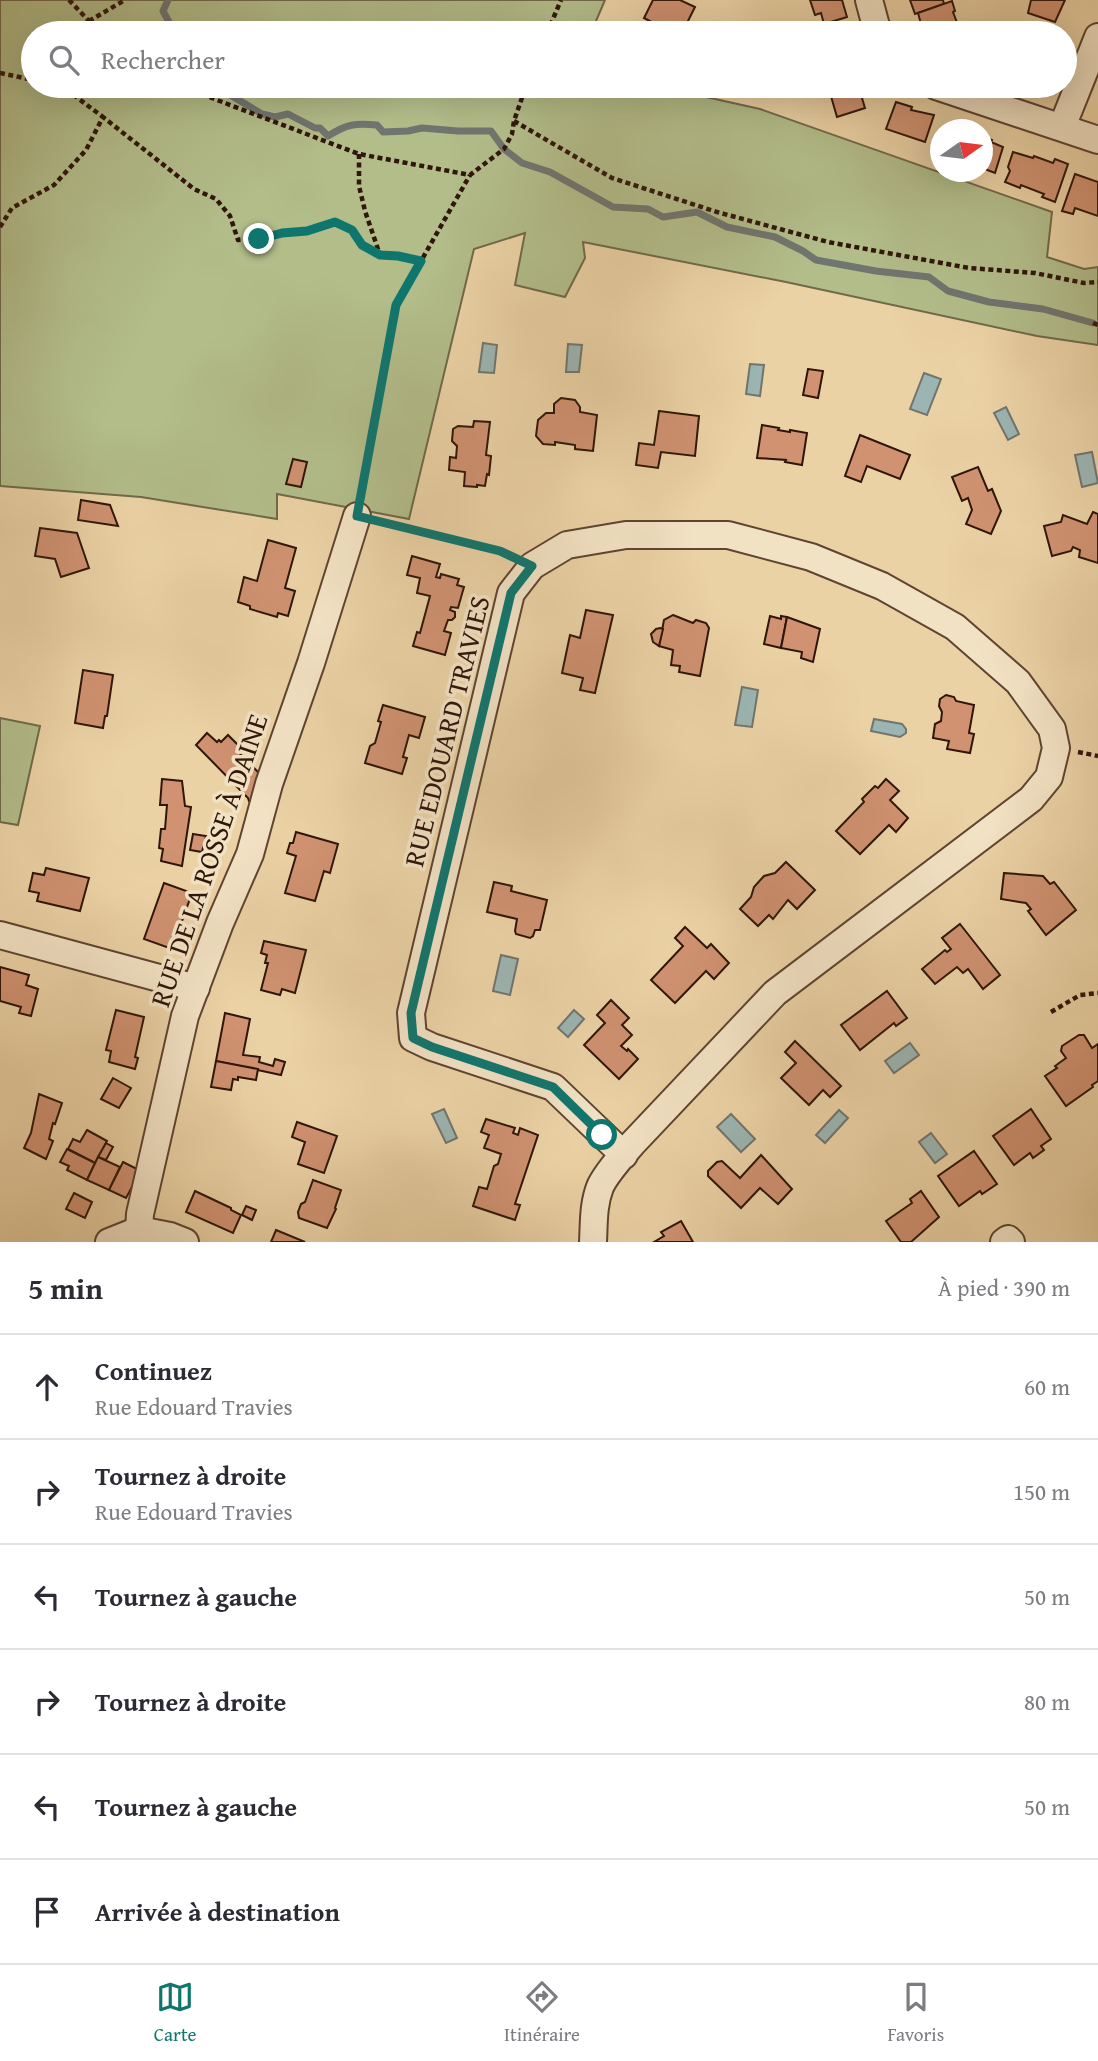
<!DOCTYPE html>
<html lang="fr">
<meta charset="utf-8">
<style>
body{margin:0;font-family:"Gentium Book Plus",serif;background:#f2f2f3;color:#2b2b33}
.compass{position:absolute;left:930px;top:119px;width:63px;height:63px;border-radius:50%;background:#fff;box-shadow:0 7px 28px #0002;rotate:76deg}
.stop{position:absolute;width:21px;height:21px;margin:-16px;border:5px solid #0f766e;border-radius:50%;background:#fff}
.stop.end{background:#0f766e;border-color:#fff;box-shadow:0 2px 7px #0008}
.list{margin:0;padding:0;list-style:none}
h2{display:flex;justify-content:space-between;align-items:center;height:91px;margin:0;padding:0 28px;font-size:30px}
h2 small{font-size:23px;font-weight:400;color:#7c7c81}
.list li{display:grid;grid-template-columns:46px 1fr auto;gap:21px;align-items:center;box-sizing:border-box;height:105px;padding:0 28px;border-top:2px solid #e1e1e2}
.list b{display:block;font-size:26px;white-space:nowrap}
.list p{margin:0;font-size:23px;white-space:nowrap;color:#7c7c81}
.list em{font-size:23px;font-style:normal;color:#7c7c81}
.icon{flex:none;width:38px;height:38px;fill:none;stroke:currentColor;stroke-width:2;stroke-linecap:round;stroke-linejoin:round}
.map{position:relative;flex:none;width:1098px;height:1242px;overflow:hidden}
.search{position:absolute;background:#fff;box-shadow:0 7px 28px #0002;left:21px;right:21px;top:21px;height:77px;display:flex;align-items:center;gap:18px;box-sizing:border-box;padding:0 24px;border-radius:38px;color:#7c7c81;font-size:26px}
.sheet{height:721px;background:#fff}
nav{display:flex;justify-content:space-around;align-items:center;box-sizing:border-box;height:98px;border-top:2px solid #e1e1e2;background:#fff;font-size:19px;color:#7c7c81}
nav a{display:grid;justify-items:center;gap:4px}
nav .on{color:#0f766e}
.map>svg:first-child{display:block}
</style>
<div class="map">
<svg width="1098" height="1242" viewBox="0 0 1098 1242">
<rect width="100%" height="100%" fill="#ebd2a5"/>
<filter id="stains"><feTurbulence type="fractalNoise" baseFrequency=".00286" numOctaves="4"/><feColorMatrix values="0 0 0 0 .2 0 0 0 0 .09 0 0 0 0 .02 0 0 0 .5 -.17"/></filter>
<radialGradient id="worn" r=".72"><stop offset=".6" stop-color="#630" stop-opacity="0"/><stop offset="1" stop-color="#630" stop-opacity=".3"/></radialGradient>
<g fill="#b2bd8a" stroke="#70694a" stroke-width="2">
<path d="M0,0H605L593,28L599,33H33V86H665L670,89L760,109L1052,212L1047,257L1084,269L1098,267V345L1037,336L786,282L583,242L585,258L565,297L515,285L525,233L474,249L409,519L277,494V519L141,497L0,486Z"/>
<path d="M0,718L40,726L18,825L0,822Z"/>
</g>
<g fill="#9cb5b2" stroke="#70756f" stroke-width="2">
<path d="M483,343L497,345L494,373L479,372Z"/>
<path d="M568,344L582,345L579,372H566Z"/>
<path d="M750,364L764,365L760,396L746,394Z"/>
<path d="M924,373L941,379L927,415L910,409Z"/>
<path d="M1006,407L1019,434L1008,440L994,413Z"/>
<path d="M1092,452L1098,483L1082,487L1075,455Z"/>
<path d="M742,687L758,690L752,727L735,725Z"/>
<path d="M874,719L902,724L906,729V733L900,737L871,731Z"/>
<path d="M501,955L518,959L510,995L493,991Z"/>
<path d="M574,1010L584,1019L568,1037L558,1028Z"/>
<path d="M910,1043L919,1055L894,1073L885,1061Z"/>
<path d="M444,1109L457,1138L446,1143L432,1114Z"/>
<path d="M839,1110L848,1118L825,1143L816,1135Z"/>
<path d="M731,1114L755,1139L741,1152L717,1127Z"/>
<path d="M931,1133L947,1154L935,1163L919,1142Z"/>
</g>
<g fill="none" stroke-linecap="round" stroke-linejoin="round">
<g stroke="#70756f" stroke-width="7">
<path d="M168,0L163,11L175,33"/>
<path d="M215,86L262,114L275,117L288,114L315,128H320L328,136C347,124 355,123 377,125L383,132L408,131L422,128L458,131H491L504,149L522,163L550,172L613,207L648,209L663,217L697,212L727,227L775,237L803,251L816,260L876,271L929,277L948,291L989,302L1043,309L1093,323"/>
</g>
</g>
<g fill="#d09271" stroke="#2f150a" stroke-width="2">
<path d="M653,0H680L695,7L682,33L669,29L668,31L644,18Z"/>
<path d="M810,0H842L847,17L824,24L821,13L815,15Z"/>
<path d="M910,0H943L944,4L915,14Z"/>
<path d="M1031,0H1065L1055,22L1028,13Z"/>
<path d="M952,1L955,11L953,12L961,33H931L927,22L921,24L918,13Z"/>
<path d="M715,22L738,33H709Z"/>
<path d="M828,86H862L859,88L865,108L837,117Z"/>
<path d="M896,102L912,107L911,110L934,115L925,142L886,129Z"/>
<path d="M982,136L992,140L991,142L1003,147L995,173L982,168Z"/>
<path d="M1013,152L1033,158L1034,156L1053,163L1055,159L1068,164L1055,202L1042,197L1044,194L1021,185L1020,188L1005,182L1010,171L1008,167Z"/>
<path d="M1075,174L1098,182V216L1075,208L1073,214L1062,211Z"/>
<path d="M808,369L823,371L818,398L803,395Z"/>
<path d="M561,398L575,400L580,407V412L597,415L593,451L575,449V445L555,442V445L543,444L536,436L538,420L546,413H554V404Z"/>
<path d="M659,411L699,416L695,456L661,452L658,468L636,465L639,443L654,445Z"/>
<path d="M474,421L490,422L486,455L491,456L489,475L487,474L485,486L477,485V487L464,486L465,472L449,470L450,457L456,458L457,446L452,441L453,429L458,426L473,427Z"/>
<path d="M762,425L779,428L778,430L790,432V430L807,433L802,465L785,462L786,460L757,458Z"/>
<path d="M860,435L910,455L900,479L867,466L861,482L845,476Z"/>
<path d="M293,459L307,462L301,487L286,484Z"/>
<path d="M978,467L988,491L992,489L1001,511L991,534L966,524L972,510L968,498L962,501L952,477Z"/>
<path d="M81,500L110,505L118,526L78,520Z"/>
<path d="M1093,512L1098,514V563L1079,557L1080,550L1073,547L1071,551L1052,556L1044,526L1061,522L1063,515L1087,524Z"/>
<path d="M40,528L77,533L89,568L61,577L55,559L35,556Z"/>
<path d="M268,540L296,548L285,588L295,591L288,616L278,613L277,617L250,609V606L238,602L244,577L257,581Z"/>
<path d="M412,556L440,564L436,577L440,578L441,574L459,579L457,585L464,587L458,608L451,607L450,610L455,612V617L452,620H448L444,631L451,633L445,655L413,646L417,632L420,633L430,596L417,593L420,578L407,575Z"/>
<path d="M586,610L613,615L595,693L580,690L583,678L562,673L570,635L580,638Z"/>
<path d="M673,615L693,623L696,620L706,623L709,628L700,676L679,672L680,666L671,665L673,650L659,646L664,620Z"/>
<path d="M770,616L781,619V616L787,617L781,648L764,644Z"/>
<path d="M787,617L820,629L813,662L801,658L802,652L781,648Z"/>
<path d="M660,628L663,629L659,646L653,642L651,634L656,629Z"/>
<path d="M83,670L113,675L107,716H105L103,728L75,723Z"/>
<path d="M946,695L954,697L956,701L974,705L969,733L974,734L970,753L947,749L949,741L933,738L935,724L941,721L942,712L939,706L940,699Z"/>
<path d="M383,705L425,717L419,738L409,735L403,757L407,758L402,774L365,763L370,746L375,743L381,722L378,721Z"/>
<path d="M207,733L217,742L219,740L221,742L228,735L240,747L236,750L262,776L256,799L249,801L248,798L196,745Z"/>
<path d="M162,779L182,781L185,806L191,807L182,866L161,861L163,849L159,848L161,829H165L167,805H160Z"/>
<path d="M886,779L899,791L890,800L908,818L896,832L889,825L860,854L836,831L864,802L862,799L875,786L878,788Z"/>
<path d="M296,832L338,844L330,873L324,871L315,901L285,893L296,856L287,853L290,843H293Z"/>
<path d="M193,834L206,836L202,852L190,850Z"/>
<path d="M786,862L815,890L797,909L788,900L773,919L769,915L758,926L740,909L751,897L754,887L764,876L775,873Z"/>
<path d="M46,868L89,878L80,911L37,901L39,893L29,891L33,873L44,875Z"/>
<path d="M1004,873L1043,876L1050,884L1054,882L1076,910L1046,935L1028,911L1031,909L1026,903L1001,899Z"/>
<path d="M494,882L512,886L511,891L547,900L540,930H535L533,936L530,938L516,934L515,931L517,919L487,912Z"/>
<path d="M164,883L192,893L172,949L144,939Z"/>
<path d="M960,924L1000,975L983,989L968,969L963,973L957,967L935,984L922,969L945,950L947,952L951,949L942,938Z"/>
<path d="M685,927L707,948L711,944L729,963L714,979L706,971L675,1003L651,980L683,946L675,938Z"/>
<path d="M264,941L306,950L295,993L282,989L280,995L261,990L268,963H265L267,955L261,953Z"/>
<path d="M0,967L29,975L26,985L38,989L31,1016L19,1013L21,1007L0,1001Z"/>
<path d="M887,991L907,1018L896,1026L894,1023L860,1050L841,1025Z"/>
<path d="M611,1000L629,1018L622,1025L632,1035L621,1046L627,1051L628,1049L638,1059L619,1079L584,1045L605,1023L597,1015Z"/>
<path d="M116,1010L144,1017L135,1057L138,1058L135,1069L109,1062L111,1051L106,1050Z"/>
<path d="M225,1013L250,1019L243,1055L260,1057L259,1062L273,1066L275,1059L285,1062L281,1075L216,1061Z"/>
<path d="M1079,1035H1084L1092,1048L1098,1044V1081L1092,1085L1093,1087L1066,1106L1045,1076L1057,1068L1055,1066L1066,1058L1061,1051L1062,1046Z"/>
<path d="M795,1041L841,1086L830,1097L823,1090L809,1105L781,1078L796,1063L785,1052Z"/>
<path d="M216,1061L258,1069L256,1080L238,1077V1080L233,1079L231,1090L211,1087Z"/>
<path d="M113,1078L131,1088L119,1108L101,1099Z"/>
<path d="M39,1094L62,1103L55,1124L53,1123L49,1139L53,1141L46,1159L24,1148L31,1133Z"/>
<path d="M1031,1109L1051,1139L1041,1146L1044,1150L1033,1158L1030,1153L1014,1165L993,1136Z"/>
<path d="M486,1119L515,1128L513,1133L518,1135L520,1128L538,1135L515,1204L520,1205L515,1220L473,1206L479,1187L487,1189L494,1166L498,1164L501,1154L484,1148L489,1135L481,1132Z"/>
<path d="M297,1122L337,1136L324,1173L298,1164L305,1142L292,1137Z"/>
<path d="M87,1130L107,1141L95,1163L68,1149L73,1139L80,1142Z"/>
<path d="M106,1143L113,1147L106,1160L98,1157Z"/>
<path d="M67,1149L95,1163L87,1180L67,1170L69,1166L60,1162Z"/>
<path d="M974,1151L997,1184L982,1194L980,1191L959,1206L938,1176Z"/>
<path d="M761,1155L792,1189L778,1204L760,1188L741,1208L708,1176V1171L717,1162L722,1161L740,1178Z"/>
<path d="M98,1157L120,1167L109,1190L87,1180Z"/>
<path d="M123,1162L139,1170L138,1176L126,1198L109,1190Z"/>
<path d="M313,1180L341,1190L335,1208L336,1209L327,1228L299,1218L298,1212L301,1204L305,1202Z"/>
<path d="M195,1191L231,1208V1210L241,1215L233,1233L186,1212Z"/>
<path d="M921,1191L939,1217L911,1242H901L886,1221L912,1203L910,1199Z"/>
<path d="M74,1193L92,1202L85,1218L66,1209Z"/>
<path d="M246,1206L256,1210L252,1220L242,1215Z"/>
<path d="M681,1221L693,1242H654L664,1236L661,1232Z"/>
<path d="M276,1230L305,1242H271Z"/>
</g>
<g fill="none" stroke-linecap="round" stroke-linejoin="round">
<g stroke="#5e4431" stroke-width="30">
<g id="minor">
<path d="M869,0L876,26L880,33"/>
<path d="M936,86L1098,140"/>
<path d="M1062,127L1098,37"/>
<path d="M0,935L196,988"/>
<path d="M139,1230L140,1214L185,1016L220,923L250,854L269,784L311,663L357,516"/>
<path d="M109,1242L139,1230L170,1236L185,1242"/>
<path d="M593,1242C594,1224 593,1205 600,1187C606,1173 623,1155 633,1143L775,993L1031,799L1049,777L1056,748L1052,729L1018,682L955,627L882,586L811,557L728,535H626L567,545L532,566L511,593L411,1013L413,1038L432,1047L553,1087L624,1155"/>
<path d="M1004,1242L1008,1239L1011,1242"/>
</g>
</g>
<g stroke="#2f150a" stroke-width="4.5" stroke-dasharray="5 3.5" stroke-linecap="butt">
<path d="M69,0L89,21L108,33"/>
<path d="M89,21L125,0"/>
<path d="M547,33L561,0"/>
<path d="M0,73L33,80"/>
<path d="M59,86L63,87L103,117"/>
<path d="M187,86L196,92L359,154L470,175L504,149L512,134L514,121L526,86"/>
<path d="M514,121L612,178L717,212L828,242L969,268L1035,273L1084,283L1098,282"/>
<path d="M359,154V186L365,211L380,255"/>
<path d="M0,227L12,208L54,185L86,150L103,117L194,189L216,199L230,216L238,240C270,238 304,232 335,222L353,230L362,245L380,255L398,256L421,261"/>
<path d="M1093,323L1098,325"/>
<path d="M361,494L396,305L470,175"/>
<path d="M377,521L500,551L511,556"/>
<path d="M1078,752L1098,756"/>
<path d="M1051,1012L1080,995L1098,993"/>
</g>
<use href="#minor" stroke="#f2e2c4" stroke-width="26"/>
</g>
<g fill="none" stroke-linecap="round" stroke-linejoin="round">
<path stroke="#0f766e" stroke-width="9" d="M259,239L282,233L307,231L335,222L352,230L362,245L380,255L398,256L421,261L396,305L357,516L500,551L532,566L511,593L411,1013L413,1038L432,1047L553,1087L602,1135"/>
</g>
<g text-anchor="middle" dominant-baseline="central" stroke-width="7" stroke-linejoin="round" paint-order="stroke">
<g font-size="28" fill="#2f150a" stroke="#f2e2c4">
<text transform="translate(446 731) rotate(-76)">RUE EDOUARD TRAVIES</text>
<text transform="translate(208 860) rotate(-71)">RUE DE LA ROSSE À DAINE</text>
</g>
</g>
<rect width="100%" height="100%" filter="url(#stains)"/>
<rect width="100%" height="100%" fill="url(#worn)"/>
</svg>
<svg class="compass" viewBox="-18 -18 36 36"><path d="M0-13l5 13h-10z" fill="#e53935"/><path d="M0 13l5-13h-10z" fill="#7c7c81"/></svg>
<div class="stop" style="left:602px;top:1135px"></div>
<div class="stop end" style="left:259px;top:239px"></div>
<div class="search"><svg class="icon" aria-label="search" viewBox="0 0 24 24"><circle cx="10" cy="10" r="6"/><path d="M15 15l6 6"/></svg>Rechercher</div>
</div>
<section class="sheet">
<h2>5 min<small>À pied · 390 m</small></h2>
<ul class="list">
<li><svg class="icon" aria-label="ahead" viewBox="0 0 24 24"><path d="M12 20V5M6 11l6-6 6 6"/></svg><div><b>Continuez</b><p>Rue Edouard Travies</p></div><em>60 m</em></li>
<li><svg class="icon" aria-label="right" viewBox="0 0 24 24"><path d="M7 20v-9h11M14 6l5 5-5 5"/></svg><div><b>Tournez à droite</b><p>Rue Edouard Travies</p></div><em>150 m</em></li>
<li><svg class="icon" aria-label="left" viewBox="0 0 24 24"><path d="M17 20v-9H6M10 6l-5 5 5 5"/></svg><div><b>Tournez à gauche</b></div><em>50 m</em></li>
<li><svg class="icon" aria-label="right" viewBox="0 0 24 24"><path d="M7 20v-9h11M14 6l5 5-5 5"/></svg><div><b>Tournez à droite</b></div><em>80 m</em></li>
<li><svg class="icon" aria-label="left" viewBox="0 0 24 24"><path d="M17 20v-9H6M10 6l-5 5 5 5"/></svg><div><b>Tournez à gauche</b></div><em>50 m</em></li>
<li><svg class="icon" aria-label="arrive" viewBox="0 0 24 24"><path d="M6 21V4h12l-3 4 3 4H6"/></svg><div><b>Arrivée à destination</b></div></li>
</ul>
</section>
<nav>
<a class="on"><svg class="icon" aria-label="map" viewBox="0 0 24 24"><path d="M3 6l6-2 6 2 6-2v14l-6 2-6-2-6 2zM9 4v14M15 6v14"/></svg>Carte</a>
<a><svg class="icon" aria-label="directions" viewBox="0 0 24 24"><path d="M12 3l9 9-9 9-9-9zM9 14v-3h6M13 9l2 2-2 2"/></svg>Itinéraire</a>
<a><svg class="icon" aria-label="saved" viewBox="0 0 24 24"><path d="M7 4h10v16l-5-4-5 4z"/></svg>Favoris</a>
</nav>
